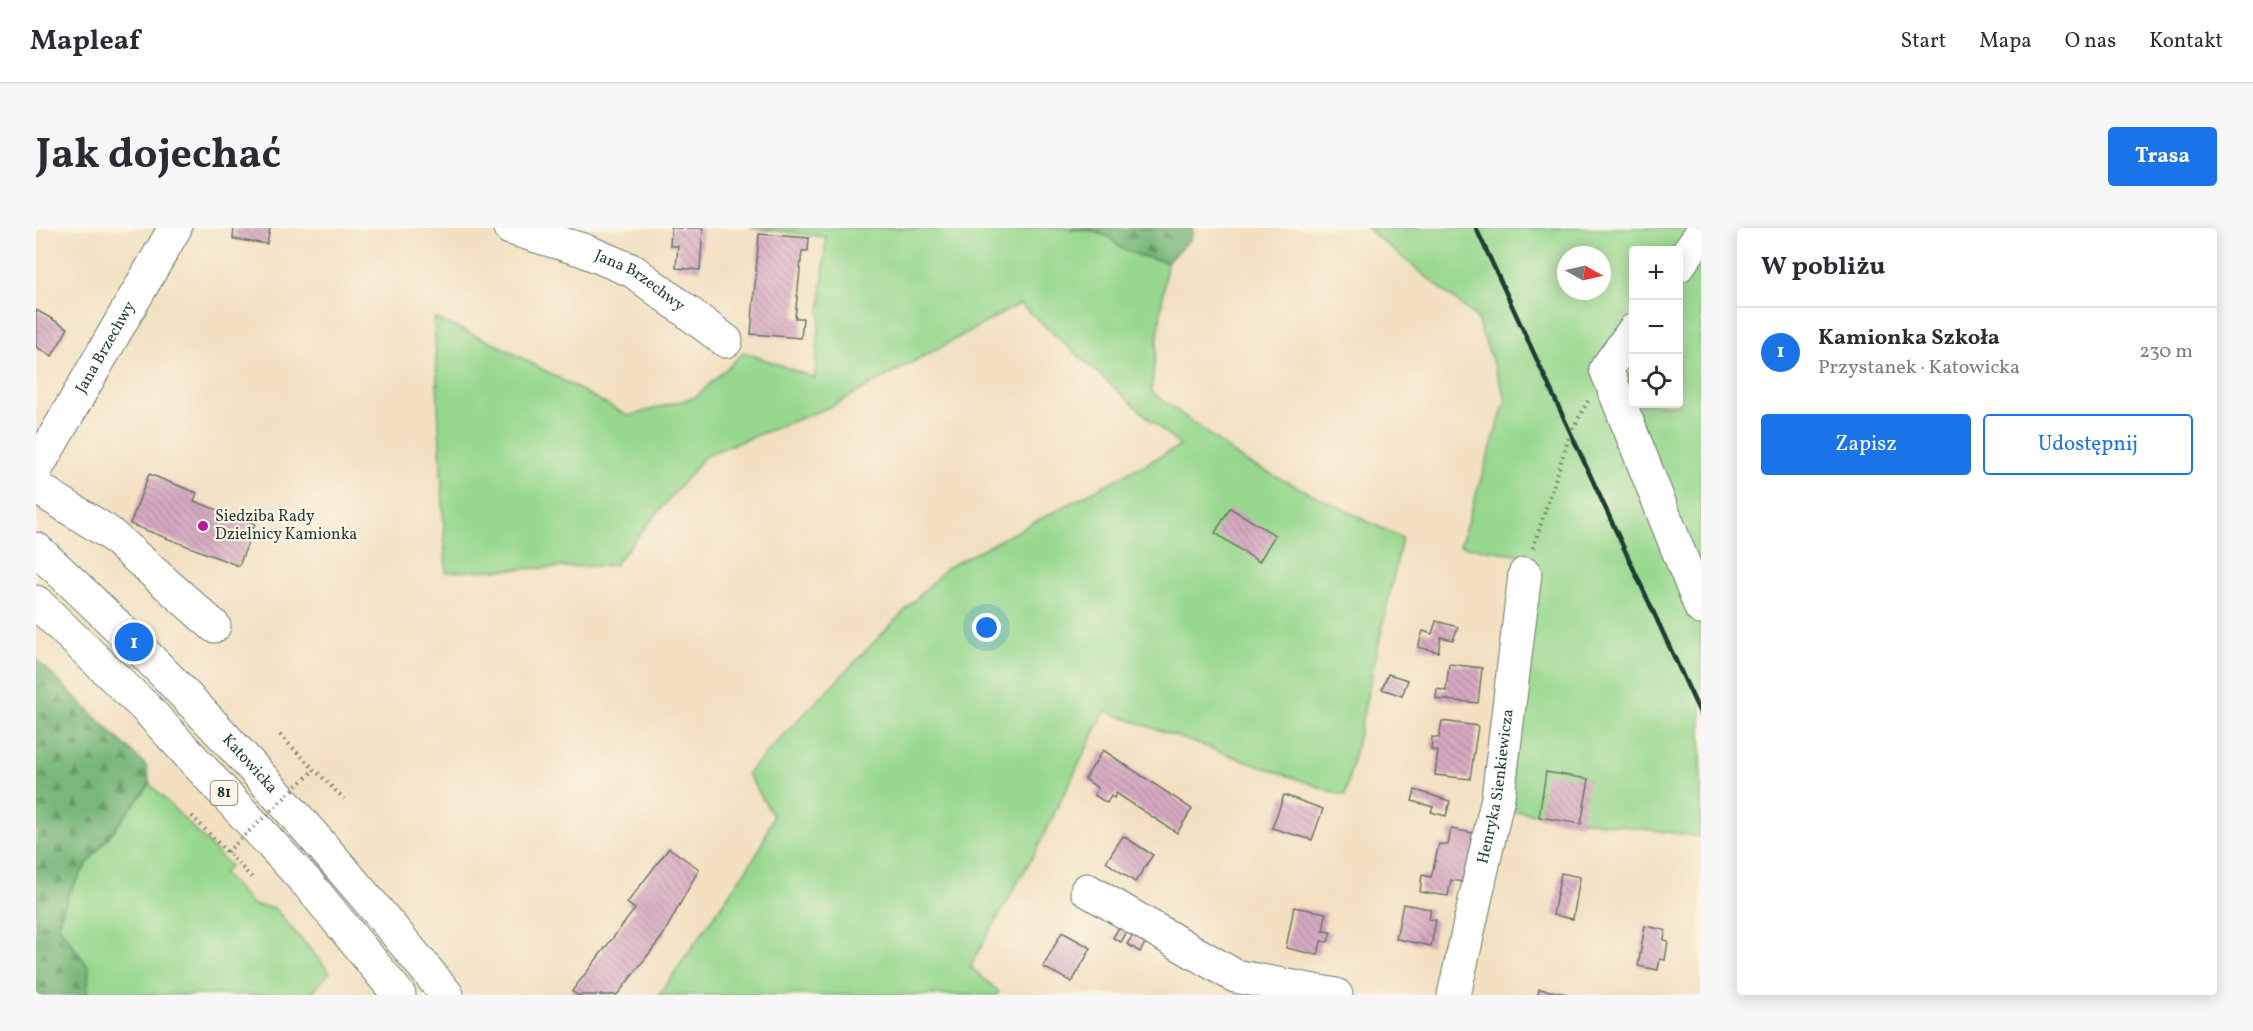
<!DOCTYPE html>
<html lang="pl">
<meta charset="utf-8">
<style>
body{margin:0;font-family:Vollkorn,serif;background:#f7f7f7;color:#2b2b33}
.controls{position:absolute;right:18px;top:18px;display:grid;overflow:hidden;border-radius:6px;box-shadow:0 3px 15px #0003}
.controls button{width:54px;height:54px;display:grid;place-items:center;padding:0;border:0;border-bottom:2px solid #e1e1e2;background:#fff;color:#2b2b33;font:30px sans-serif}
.compass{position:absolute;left:1521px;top:18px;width:54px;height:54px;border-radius:50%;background:#fff;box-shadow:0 3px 15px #0003;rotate:98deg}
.you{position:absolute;left:951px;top:400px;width:21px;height:21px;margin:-15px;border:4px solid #fff;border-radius:50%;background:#1a73e8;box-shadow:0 0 0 9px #1a73e833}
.badge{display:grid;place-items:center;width:39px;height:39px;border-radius:50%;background:#1a73e8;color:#fff;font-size:20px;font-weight:700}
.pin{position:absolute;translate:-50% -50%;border:3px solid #fff;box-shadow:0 2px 6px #0006}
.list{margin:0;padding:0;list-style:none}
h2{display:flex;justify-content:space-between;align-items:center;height:78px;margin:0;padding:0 24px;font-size:26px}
h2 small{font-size:20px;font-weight:400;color:#7c7c81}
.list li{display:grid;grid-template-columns:39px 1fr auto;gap:18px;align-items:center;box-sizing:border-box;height:90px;padding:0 24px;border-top:2px solid #e1e1e2}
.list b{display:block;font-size:22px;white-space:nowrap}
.list p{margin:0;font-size:20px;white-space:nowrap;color:#7c7c81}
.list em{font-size:20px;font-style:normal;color:#7c7c81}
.actions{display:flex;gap:12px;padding:18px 24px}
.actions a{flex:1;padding:14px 0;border:2px solid #1a73e8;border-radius:6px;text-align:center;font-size:21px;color:#1a73e8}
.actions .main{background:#1a73e8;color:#fff}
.icon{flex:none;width:33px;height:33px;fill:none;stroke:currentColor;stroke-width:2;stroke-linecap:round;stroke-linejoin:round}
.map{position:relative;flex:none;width:1665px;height:767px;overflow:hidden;border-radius:6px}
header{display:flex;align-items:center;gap:36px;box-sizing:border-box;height:84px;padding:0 30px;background:#fff;border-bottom:2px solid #e1e1e2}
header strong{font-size:28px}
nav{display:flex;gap:33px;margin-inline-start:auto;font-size:21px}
.intro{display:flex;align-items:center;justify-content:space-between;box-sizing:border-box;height:144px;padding:0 36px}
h1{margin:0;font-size:42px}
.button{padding:15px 27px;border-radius:6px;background:#1a73e8;color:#fff;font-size:21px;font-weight:700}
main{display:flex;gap:36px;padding:0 36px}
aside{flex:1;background:#fff;border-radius:6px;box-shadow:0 3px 15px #0003}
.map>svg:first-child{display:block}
</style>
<header>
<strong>Mapleaf</strong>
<nav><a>Start</a><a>Mapa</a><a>O nas</a><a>Kontakt</a></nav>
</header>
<div class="intro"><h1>Jak dojechać</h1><a class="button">Trasa</a></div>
<main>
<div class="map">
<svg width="1665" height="767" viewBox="0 0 1665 767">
<defs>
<pattern id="forest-firs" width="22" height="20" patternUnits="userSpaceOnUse" patternTransform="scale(1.5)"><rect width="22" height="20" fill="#79b879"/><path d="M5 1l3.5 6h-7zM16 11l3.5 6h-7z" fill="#639764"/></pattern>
<pattern id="building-back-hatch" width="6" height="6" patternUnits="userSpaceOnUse" patternTransform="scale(1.5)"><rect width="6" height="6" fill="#d7a9c2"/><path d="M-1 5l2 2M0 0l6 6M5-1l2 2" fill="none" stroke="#ae8b9e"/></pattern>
</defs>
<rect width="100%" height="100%" fill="#fcf5e5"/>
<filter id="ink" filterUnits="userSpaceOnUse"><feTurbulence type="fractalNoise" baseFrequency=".0167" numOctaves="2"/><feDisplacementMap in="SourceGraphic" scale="12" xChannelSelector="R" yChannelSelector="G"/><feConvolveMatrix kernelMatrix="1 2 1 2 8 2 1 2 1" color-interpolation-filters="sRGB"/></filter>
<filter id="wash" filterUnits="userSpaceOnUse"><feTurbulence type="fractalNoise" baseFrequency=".008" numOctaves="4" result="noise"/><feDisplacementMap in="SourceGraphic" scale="24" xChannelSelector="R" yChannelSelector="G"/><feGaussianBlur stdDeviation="1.35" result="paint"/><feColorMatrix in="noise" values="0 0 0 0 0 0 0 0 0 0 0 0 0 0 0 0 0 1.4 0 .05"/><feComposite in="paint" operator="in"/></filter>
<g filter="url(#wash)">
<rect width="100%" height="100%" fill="#f2e0c1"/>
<g fill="#97d88e" stroke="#5b8a61" stroke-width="1.5" fill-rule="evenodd">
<path d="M715,0H1028L1053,2L1073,9L1086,21L1105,28L1131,34L1115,163L1208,233L1366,310L1309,568L1069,483L1001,621L934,738L963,764L961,767H623L723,623L737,588L711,545L910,340L1144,218L984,76L796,178L670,227L578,337L410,344L398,90L460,116L592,188L660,169L708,124L779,150L790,9Z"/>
<path d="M1330,0H1665V609L1472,582L1487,327L1424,318L1470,171L1440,89ZM1598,22H1642V176H1598ZM1530,27H1566V63H1530Z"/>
<path d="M114,556L194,638L187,645L217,677L238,680L294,744L274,767H51L53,740L22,697L33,665L51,636Z"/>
</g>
<g fill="url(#forest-firs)" stroke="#4c7a56" stroke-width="1.5">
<path d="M1028,0H1157L1155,11L1131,34L1105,28L1086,21L1073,9L1053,2Z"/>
<path d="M0,431L110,538L114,556L51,636L33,665L22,697L53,740L51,767H0Z"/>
</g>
<g id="blocks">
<g fill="url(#building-back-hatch)">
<path d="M198,0H234L231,16L197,11Z"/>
<path d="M635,0H667L664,42L640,40L642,18H634Z"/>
<path d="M723,6L773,10L772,23H766L759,90H767L765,110L715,106Z"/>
<path d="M0,82L32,100L16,128L0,119Z"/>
<path d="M113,246L161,265L158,273L219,296L203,338L94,296Z"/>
<path d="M1194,280L1239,307L1223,334L1179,305Z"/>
<path d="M1400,393L1422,399L1417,412L1405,409L1402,424L1382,419L1387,403L1396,406Z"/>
<path d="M1413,436L1446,440L1442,475L1400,471L1401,461L1410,463Z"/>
<path d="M1352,446L1372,452L1366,468L1346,461Z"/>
<path d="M1406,493L1442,498L1434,551L1399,547L1402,523L1395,522L1396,509L1403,510Z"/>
<path d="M1067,522L1156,581L1141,605L1080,565L1078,570L1075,568L1071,575L1058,567L1062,560L1049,551Z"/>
<path d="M1510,544L1553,551L1545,596L1503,589Z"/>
<path d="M1379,562L1414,573L1410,588L1395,584L1397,579L1376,573Z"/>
<path d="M1248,567L1287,581L1276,612L1236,600Z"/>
<path d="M1415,601L1443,606L1436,655L1415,652L1412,668L1384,664L1386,647L1395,649L1403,616L1412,617Z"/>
<path d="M1087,608L1117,627L1099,654L1070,634Z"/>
<path d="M633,620L663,641L626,709L581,767H541L536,763L599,681L591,675Z"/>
<path d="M1525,645L1544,649L1537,691L1517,687Z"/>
<path d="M1367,676L1395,681L1393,691L1400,692L1395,718L1360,711Z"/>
<path d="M1258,679L1290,685L1287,703L1295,704L1292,714L1285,713L1282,727L1250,720Z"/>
<path d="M1609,698L1629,702L1628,712L1632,713L1629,732L1624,731L1622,742L1602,738Z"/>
<path d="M1083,699L1091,704L1085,714L1077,710Z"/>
<path d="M1026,704L1055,720L1036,754L1007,739Z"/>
<path d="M1097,707L1109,715L1104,724L1091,716Z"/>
<path d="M1503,761L1531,766V767H1502Z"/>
</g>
</g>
</g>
<g filter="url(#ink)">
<use href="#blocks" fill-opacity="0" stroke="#697665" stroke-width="1.5"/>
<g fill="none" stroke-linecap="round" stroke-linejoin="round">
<g stroke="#697665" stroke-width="35">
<g id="minor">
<path id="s1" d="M474,0L547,22L597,43L690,113"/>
<path d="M1642,38L1665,6"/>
<path d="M1598,102L1570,141L1665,380"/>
<path id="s2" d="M0,241L139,0"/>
<path d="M0,259L73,305L178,398"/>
<path d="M1051,662L1199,748L1300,767"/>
<path id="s3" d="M1418,767L1462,569L1489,346"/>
</g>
</g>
<g stroke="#697665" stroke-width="35">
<g id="major">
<path id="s4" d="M0,321C150,458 283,610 411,767"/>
<path d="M0,374L111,481L273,657L363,767"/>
</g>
</g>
<g stroke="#697665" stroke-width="4" stroke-dasharray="1.5 4.5" stroke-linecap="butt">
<path d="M1497,320L1534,206L1552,173"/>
<path d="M244,507L308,571"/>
<path d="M156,588L218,652"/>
</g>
<use href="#minor" stroke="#fff" stroke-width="33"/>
<use href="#major" stroke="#fff" stroke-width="33"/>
<path stroke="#1f3d34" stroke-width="4.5" d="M1440,0L1665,487"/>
<path stroke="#697665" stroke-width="4" stroke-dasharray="1.5 4.5" stroke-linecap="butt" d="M191,624L278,542"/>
</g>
</g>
<circle fill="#b5179e" stroke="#fcf5e5" stroke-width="2" cx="167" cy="298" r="6"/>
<g text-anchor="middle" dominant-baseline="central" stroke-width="4.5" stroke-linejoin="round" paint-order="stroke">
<rect fill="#fcf5e5" stroke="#617469" stroke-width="1.5" x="174.5" y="553" width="27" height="24" rx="4.5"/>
<g font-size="15" font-weight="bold" fill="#1f3d34">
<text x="188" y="565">81</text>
</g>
<g font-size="16" fill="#1f3d34" stroke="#fcf5e5">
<text stroke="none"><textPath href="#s1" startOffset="141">Jana Brzechwy</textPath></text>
<text stroke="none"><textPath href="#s2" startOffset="140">Jana Brzechwy</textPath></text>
<text stroke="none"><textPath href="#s4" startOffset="303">Katowicka</textPath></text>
<text stroke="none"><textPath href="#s3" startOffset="213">Henryka Sienkiewicza</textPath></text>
</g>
<g font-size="16" fill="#1f3d34" stroke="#fcf5e5" text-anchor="start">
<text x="179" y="289">Siedziba Rady<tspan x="179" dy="18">Dzielnicy Kamionka</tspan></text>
</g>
</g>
</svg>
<div class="controls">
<button>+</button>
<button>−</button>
<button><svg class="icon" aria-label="locate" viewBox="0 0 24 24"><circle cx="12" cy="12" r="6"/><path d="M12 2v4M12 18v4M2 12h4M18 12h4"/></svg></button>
</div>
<svg class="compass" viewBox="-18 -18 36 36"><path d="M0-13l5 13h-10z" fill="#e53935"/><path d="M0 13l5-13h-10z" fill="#7c7c81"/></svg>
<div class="you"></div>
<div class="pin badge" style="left:98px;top:414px">1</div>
</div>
<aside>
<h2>W pobliżu<small></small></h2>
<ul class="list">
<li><span class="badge">1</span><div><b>Kamionka Szkoła</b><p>Przystanek · Katowicka</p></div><em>230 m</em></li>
</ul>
<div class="actions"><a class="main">Zapisz</a><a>Udostępnij</a></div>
</aside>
</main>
